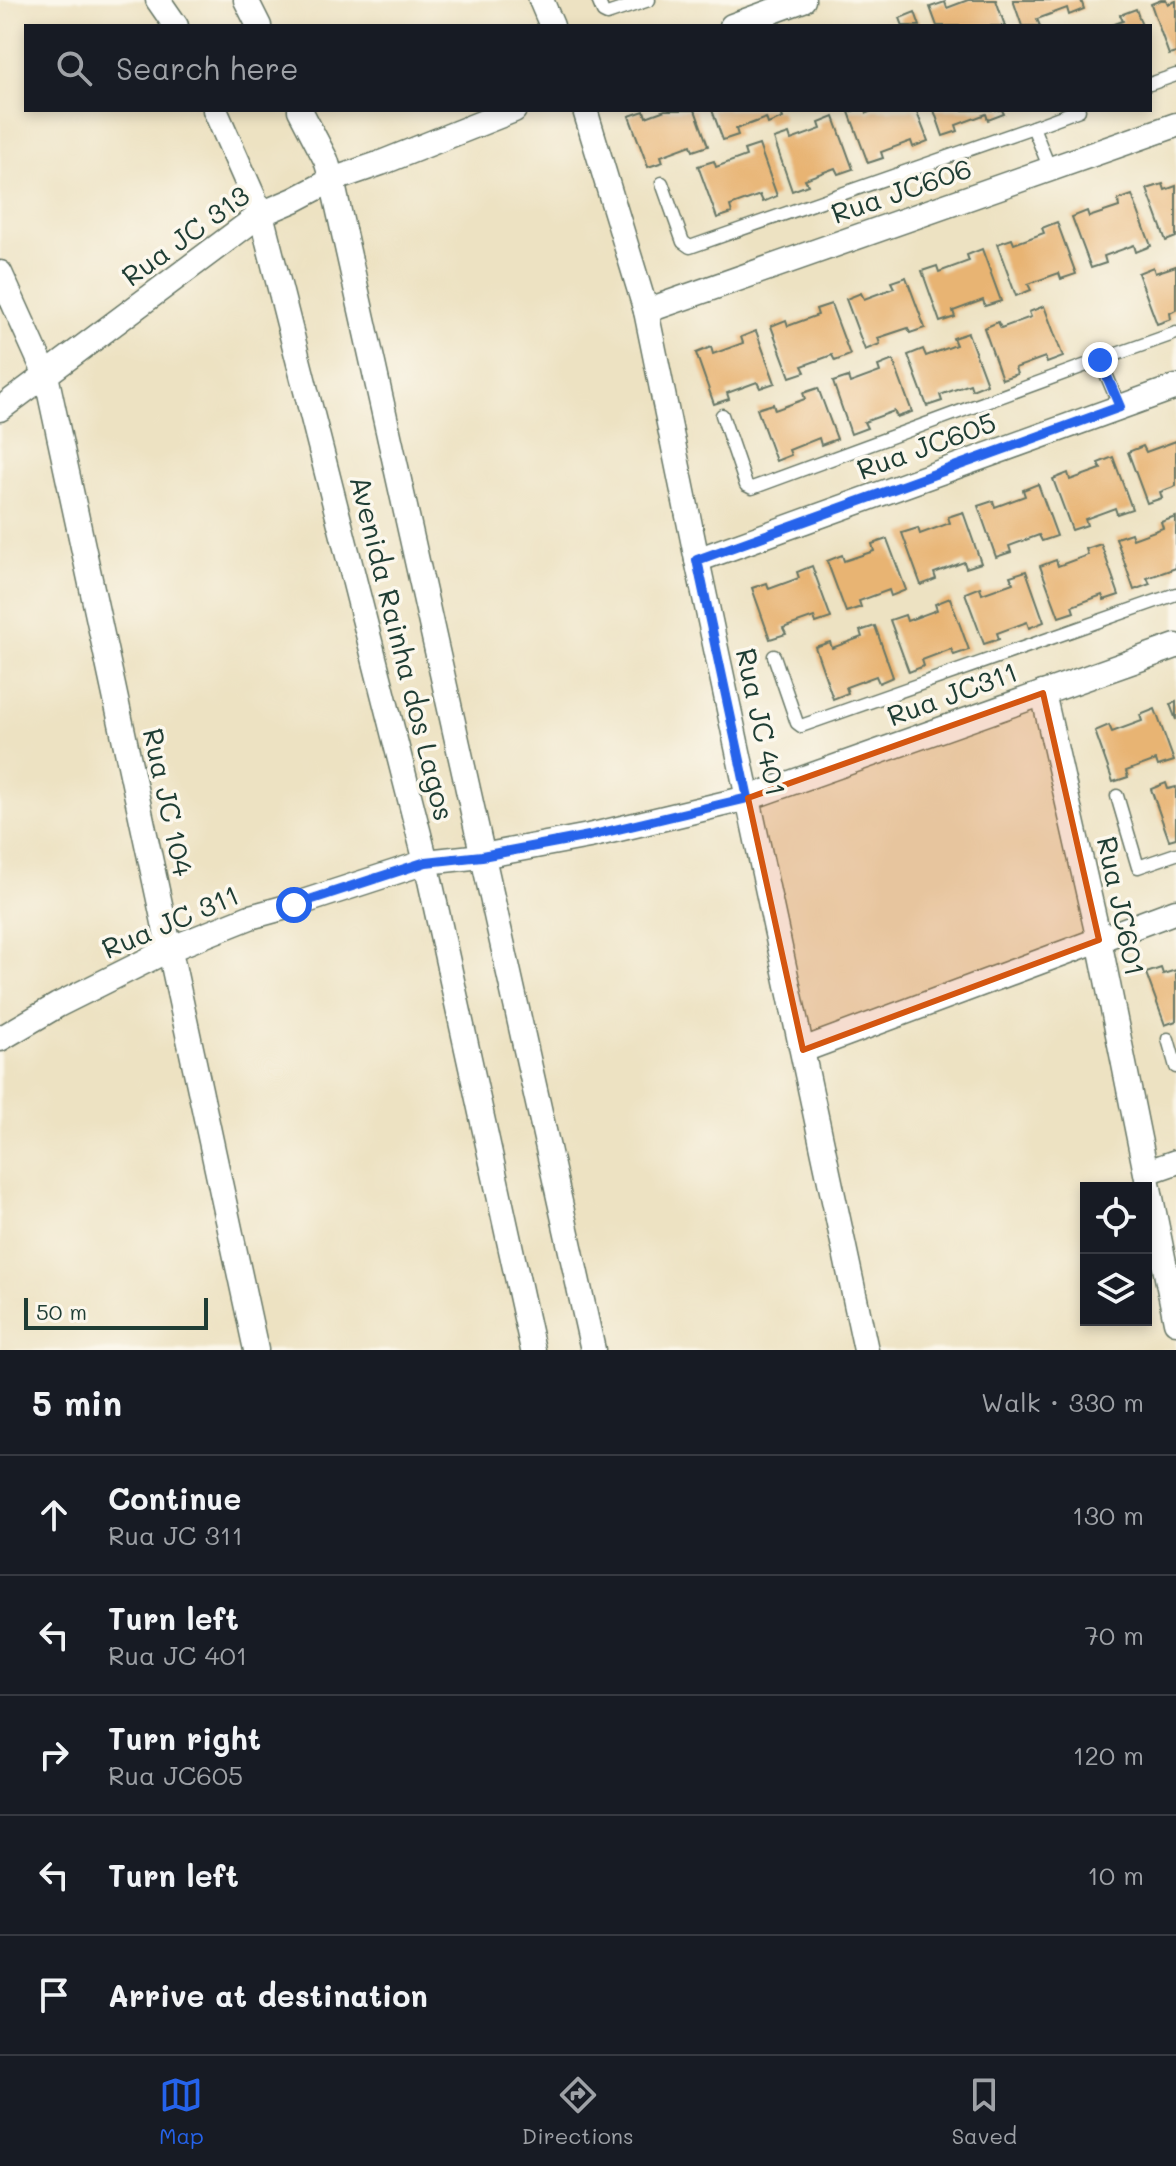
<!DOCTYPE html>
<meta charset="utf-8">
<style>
body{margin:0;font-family:Mali,sans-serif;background:#242831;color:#f1f3f6}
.controls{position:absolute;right:24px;bottom:24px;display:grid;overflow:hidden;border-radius:0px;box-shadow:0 4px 12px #0003}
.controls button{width:72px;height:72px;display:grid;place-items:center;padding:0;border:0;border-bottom:2px solid #363941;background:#171b24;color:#f1f3f6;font:40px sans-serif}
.scale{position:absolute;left:24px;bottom:20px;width:184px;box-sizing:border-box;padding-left:8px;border:4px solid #1f3d34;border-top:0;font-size:22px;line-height:28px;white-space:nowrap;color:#1f3d34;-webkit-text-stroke:6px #fbf7ec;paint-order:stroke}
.stop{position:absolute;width:24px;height:24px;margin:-18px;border:6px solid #2563eb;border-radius:50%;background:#fff}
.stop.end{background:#2563eb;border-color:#fff;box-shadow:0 2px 8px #0008}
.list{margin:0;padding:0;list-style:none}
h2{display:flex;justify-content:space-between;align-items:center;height:104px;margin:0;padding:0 32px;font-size:34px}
h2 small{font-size:26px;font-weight:400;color:#9ea1a6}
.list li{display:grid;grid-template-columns:52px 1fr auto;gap:24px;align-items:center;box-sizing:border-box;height:120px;padding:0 32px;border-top:2px solid #363941}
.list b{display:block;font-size:30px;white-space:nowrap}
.list p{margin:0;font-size:26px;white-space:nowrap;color:#9ea1a6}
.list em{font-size:26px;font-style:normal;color:#9ea1a6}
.icon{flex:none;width:44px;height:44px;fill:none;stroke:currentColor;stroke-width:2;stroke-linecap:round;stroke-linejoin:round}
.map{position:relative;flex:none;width:1176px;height:1350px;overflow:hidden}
.search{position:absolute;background:#171b24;box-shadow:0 4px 12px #0003;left:24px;right:24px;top:24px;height:88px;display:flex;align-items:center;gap:20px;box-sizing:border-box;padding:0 28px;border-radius:0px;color:#9ea1a6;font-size:30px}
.sheet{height:704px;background:#171b24}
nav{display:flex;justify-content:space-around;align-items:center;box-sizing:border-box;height:112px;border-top:2px solid #363941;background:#171b24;font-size:22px;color:#9ea1a6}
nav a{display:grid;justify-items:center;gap:4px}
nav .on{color:#2563eb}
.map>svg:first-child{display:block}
</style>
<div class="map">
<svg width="1176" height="1350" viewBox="0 0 1176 1350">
<rect width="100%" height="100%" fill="#fbf7ec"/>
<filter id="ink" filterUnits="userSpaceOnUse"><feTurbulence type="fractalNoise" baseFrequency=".0125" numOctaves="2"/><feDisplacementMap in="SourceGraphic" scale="16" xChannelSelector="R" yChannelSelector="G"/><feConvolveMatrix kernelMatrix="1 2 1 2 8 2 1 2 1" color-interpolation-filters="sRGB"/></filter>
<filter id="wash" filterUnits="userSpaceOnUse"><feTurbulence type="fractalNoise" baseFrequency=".006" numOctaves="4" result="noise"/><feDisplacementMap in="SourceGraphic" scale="32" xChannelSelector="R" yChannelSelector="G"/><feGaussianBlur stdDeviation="1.8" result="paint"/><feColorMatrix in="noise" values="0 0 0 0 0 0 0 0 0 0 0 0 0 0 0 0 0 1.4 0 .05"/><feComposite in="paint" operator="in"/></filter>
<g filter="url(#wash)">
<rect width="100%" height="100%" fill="#ede2c2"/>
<g id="blocks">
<g fill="#e8b473">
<path d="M968,0H996L1005,26H937L930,7L945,2L947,8Z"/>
<path d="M1013,0H1081L1084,9L1069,15L1067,8L1037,19L1040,26H1022Z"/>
<path d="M1161,0H1166L1168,4L1176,1V53L1169,55L1151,4Z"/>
<path d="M1136,9L1142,26H1109L1123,21L1120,15Z"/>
<path d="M915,12L920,26H903L900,18Z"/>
<path d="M665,110H695L708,146L693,151L691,145L661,156L663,162L648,167L629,116L644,111L646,117Z"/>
<path d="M712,110H780L783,118L768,124L766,118L736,129L738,135L723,140Z"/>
<path d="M855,110H866L867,113L874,110H916L928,141L913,147L911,141L881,152L883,158L868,163L849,112Z"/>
<path d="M934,110H1002L1004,114L988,120L986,114L956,125L958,131L943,136Z"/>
<path d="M834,117L853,169L838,174L835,168L805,179L808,185L792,191L774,139L789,134L791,140L821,129L819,123Z"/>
<path d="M759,145L777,196L763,202L760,195L730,206L732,213L717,218L698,166L714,161L716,167L746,156L744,150Z"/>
<path d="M1163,184L1165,190L1176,186V237L1166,241L1147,189Z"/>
<path d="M1132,195L1151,246L1136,252L1134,245L1104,256L1106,263L1091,268L1072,217L1087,211L1089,217L1119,207L1118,200Z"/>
<path d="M1057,222L1076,274L1061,279L1059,273L1028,284L1031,290L1016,296L997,244L1012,239L1014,244L1044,233L1042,228Z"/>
<path d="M982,249L1001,301L985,306L983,300L953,311L955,317L940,322L922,271L937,266L939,272L969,261L967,255Z"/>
<path d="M1176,266V310L1170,313L1171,319L1157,324L1138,273L1153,267L1155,273Z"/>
<path d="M906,277L925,328L910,333L908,328L878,338L880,344L865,350L846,299L861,293L864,299L894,288L891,282Z"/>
<path d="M831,304L850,355L835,361L832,355L802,366L805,372L790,377L771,326L786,320L788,326L818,315L816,309Z"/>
<path d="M1044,306L1063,357L1047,363L1045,357L1015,368L1017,374L1002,379L984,328L998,322L1001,328L1031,317L1029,312Z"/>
<path d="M756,331L775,383L760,388L757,382L727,393L729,399L714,404L696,353L711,347L713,354L743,343L741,337Z"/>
<path d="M968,333L987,384L972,390L970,384L940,395L942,401L927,406L908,355L923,349L926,356L956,345L953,338Z"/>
<path d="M893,360L912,412L897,417L894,411L864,422L867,428L851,434L833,382L848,377L850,383L880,372L878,366Z"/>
<path d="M818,388L837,439L821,445L819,438L789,450L791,455L776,461L757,409L773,404L775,410L805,399L803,393Z"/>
<path d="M1176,441V486L1160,492L1162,498L1147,503L1128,452L1143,446L1146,452Z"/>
<path d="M1113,457L1132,509L1117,514L1115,508L1085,519L1087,525L1072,530L1053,479L1068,473L1070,480L1101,469L1098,463Z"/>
<path d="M1038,484L1057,536L1042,541L1039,535L1009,546L1011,552L996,557L978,506L993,501L995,507L1025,496L1023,490Z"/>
<path d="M963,512L981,563L966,568L964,562L934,573L936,579L921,585L902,533L918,528L920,534L950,523L948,517Z"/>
<path d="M1176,517V568L1147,578L1150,584L1134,590L1116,538L1131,533L1133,539L1163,528L1161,522Z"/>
<path d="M887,539L906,590L891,596L889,590L859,601L861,607L846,612L827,561L842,555L844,561L874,551L872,544Z"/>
<path d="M1101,544L1119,595L1104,600L1102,595L1072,606L1074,612L1059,617L1040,566L1056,560L1058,566L1088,555L1086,549Z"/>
<path d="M812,566L831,618L816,623L814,617L783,628L786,634L770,639L752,588L767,583L769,589L799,578L797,572Z"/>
<path d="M1026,571L1044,622L1029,628L1027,622L997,633L999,639L984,644L965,593L980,587L982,594L1013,583L1010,576Z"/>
<path d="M950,598L969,650L954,655L951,649L922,660L924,666L909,672L890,620L905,615L907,621L937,610L935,604Z"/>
<path d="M875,626L893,677L879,683L876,676L846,687L848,693L833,699L815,647L830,642L832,648L862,637L860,631Z"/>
<path d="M1176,702V720L1170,704Z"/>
<path d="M1155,709L1174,761L1158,766L1156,760L1126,771L1128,777L1113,782L1095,731L1109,725L1112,732L1142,721L1140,715Z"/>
<path d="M1166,783L1168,789L1176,787V838L1169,840L1151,789Z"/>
<path d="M1161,968L1163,974L1176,970V1021L1165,1025L1146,973Z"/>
</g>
</g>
</g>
<g filter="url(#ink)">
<use href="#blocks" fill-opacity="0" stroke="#677766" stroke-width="2"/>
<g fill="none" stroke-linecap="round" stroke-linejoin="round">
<g stroke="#677766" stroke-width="15">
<g id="lane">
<path d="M598,0L603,12L607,14L649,0"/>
<path d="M1150,84L1176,75"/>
<path d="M1033,127L1079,110"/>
<path d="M662,183L683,242L690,247L1033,127L1050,169"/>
<path d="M1100,360L1176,333"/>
<path d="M722,415L746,485L752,488L1100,360L1120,407"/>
<path d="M774,656L797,723L801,726L1176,594"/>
<path d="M1117,796L1138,867L1176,854"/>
<path d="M1168,1039L1176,1067"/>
</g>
</g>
<g stroke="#677766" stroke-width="27">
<g id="street">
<path d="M158,0L176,26"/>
<path d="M246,0L259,26"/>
<path d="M541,0L552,26"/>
<path d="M732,26L803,0"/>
<path d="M215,110L261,214L426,862L533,1350"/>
<path d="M300,110L326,160L332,180L593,1350"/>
<path d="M585,110L646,311L697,560L866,1350"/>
<path d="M0,273L46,375L256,1350"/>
<path d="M646,311L1176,125"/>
<path d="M0,409L261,214L294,200L332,180L381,163L514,110"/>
<path d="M697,560L1176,387"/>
<path d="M1043,693L1099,940L1176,1322"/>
<path d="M0,1039L58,1005L170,949L250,917L294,905L426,862L482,856L589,836L748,798L1176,646"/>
<path d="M803,1050L1176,911"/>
<path d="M1147,1172L1176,1162"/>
</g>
</g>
<use href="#lane" stroke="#fff" stroke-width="12"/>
<use href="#street" stroke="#fff" stroke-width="24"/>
</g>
</g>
<g fill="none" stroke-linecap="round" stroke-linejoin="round" filter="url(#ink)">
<path stroke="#2563eb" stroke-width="10" d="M294,905L426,862L482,856L589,836L748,798L697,560L1120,407L1100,360"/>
</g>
<path fill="#d45610" fill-opacity="0.2" stroke="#d45610" stroke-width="6" stroke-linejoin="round" d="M1043,693L1099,940L803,1050L748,798Z"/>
<g text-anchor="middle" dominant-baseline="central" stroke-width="7" stroke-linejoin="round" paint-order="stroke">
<g font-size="28" fill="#1f3d34" stroke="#fbf7ec">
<text transform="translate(901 190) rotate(-19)">Rua JC606</text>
<text transform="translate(185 235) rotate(-36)">Rua JC 313</text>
<text transform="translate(926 445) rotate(-20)">Rua JC605</text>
<text transform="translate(403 648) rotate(76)">Avenida Rainha dos Lagos</text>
<text transform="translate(952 693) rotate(-20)">Rua JC311</text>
<text transform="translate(762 722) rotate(78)">Rua JC 401</text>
<text transform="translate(169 802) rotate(78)">Rua JC 104</text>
<text transform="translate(1122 906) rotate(78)">Rua JC601</text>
<text transform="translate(170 921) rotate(-23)">Rua JC 311</text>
</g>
</g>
</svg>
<div class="controls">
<button><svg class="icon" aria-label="locate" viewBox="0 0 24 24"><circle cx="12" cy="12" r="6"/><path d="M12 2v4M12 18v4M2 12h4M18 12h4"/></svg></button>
<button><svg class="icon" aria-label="layers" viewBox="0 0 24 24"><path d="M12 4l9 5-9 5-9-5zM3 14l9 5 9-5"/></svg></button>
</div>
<div class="scale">50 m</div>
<div class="stop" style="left:294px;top:905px"></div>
<div class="stop end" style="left:1100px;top:360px"></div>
<div class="search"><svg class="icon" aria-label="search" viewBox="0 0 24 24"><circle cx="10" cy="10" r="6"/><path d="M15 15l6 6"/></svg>Search here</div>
</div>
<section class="sheet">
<h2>5 min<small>Walk · 330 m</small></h2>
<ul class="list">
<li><svg class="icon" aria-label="ahead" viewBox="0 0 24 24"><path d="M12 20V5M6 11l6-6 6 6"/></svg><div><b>Continue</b><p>Rua JC 311</p></div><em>130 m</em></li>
<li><svg class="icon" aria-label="left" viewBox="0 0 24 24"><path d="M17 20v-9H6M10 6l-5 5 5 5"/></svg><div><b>Turn left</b><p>Rua JC 401</p></div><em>70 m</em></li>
<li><svg class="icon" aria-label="right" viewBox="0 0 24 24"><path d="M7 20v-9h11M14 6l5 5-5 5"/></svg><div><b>Turn right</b><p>Rua JC605</p></div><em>120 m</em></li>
<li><svg class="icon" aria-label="left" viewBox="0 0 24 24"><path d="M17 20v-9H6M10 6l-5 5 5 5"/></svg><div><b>Turn left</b></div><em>10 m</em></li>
<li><svg class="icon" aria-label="arrive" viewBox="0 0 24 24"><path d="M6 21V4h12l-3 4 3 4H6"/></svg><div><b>Arrive at destination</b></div></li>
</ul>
</section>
<nav>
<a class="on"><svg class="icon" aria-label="map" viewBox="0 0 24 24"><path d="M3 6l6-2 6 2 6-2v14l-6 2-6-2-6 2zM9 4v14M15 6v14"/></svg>Map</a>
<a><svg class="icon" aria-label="directions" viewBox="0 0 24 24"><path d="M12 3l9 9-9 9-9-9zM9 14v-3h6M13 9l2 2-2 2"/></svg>Directions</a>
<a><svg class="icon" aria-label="saved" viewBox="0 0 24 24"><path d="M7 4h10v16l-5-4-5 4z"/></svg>Saved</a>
</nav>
